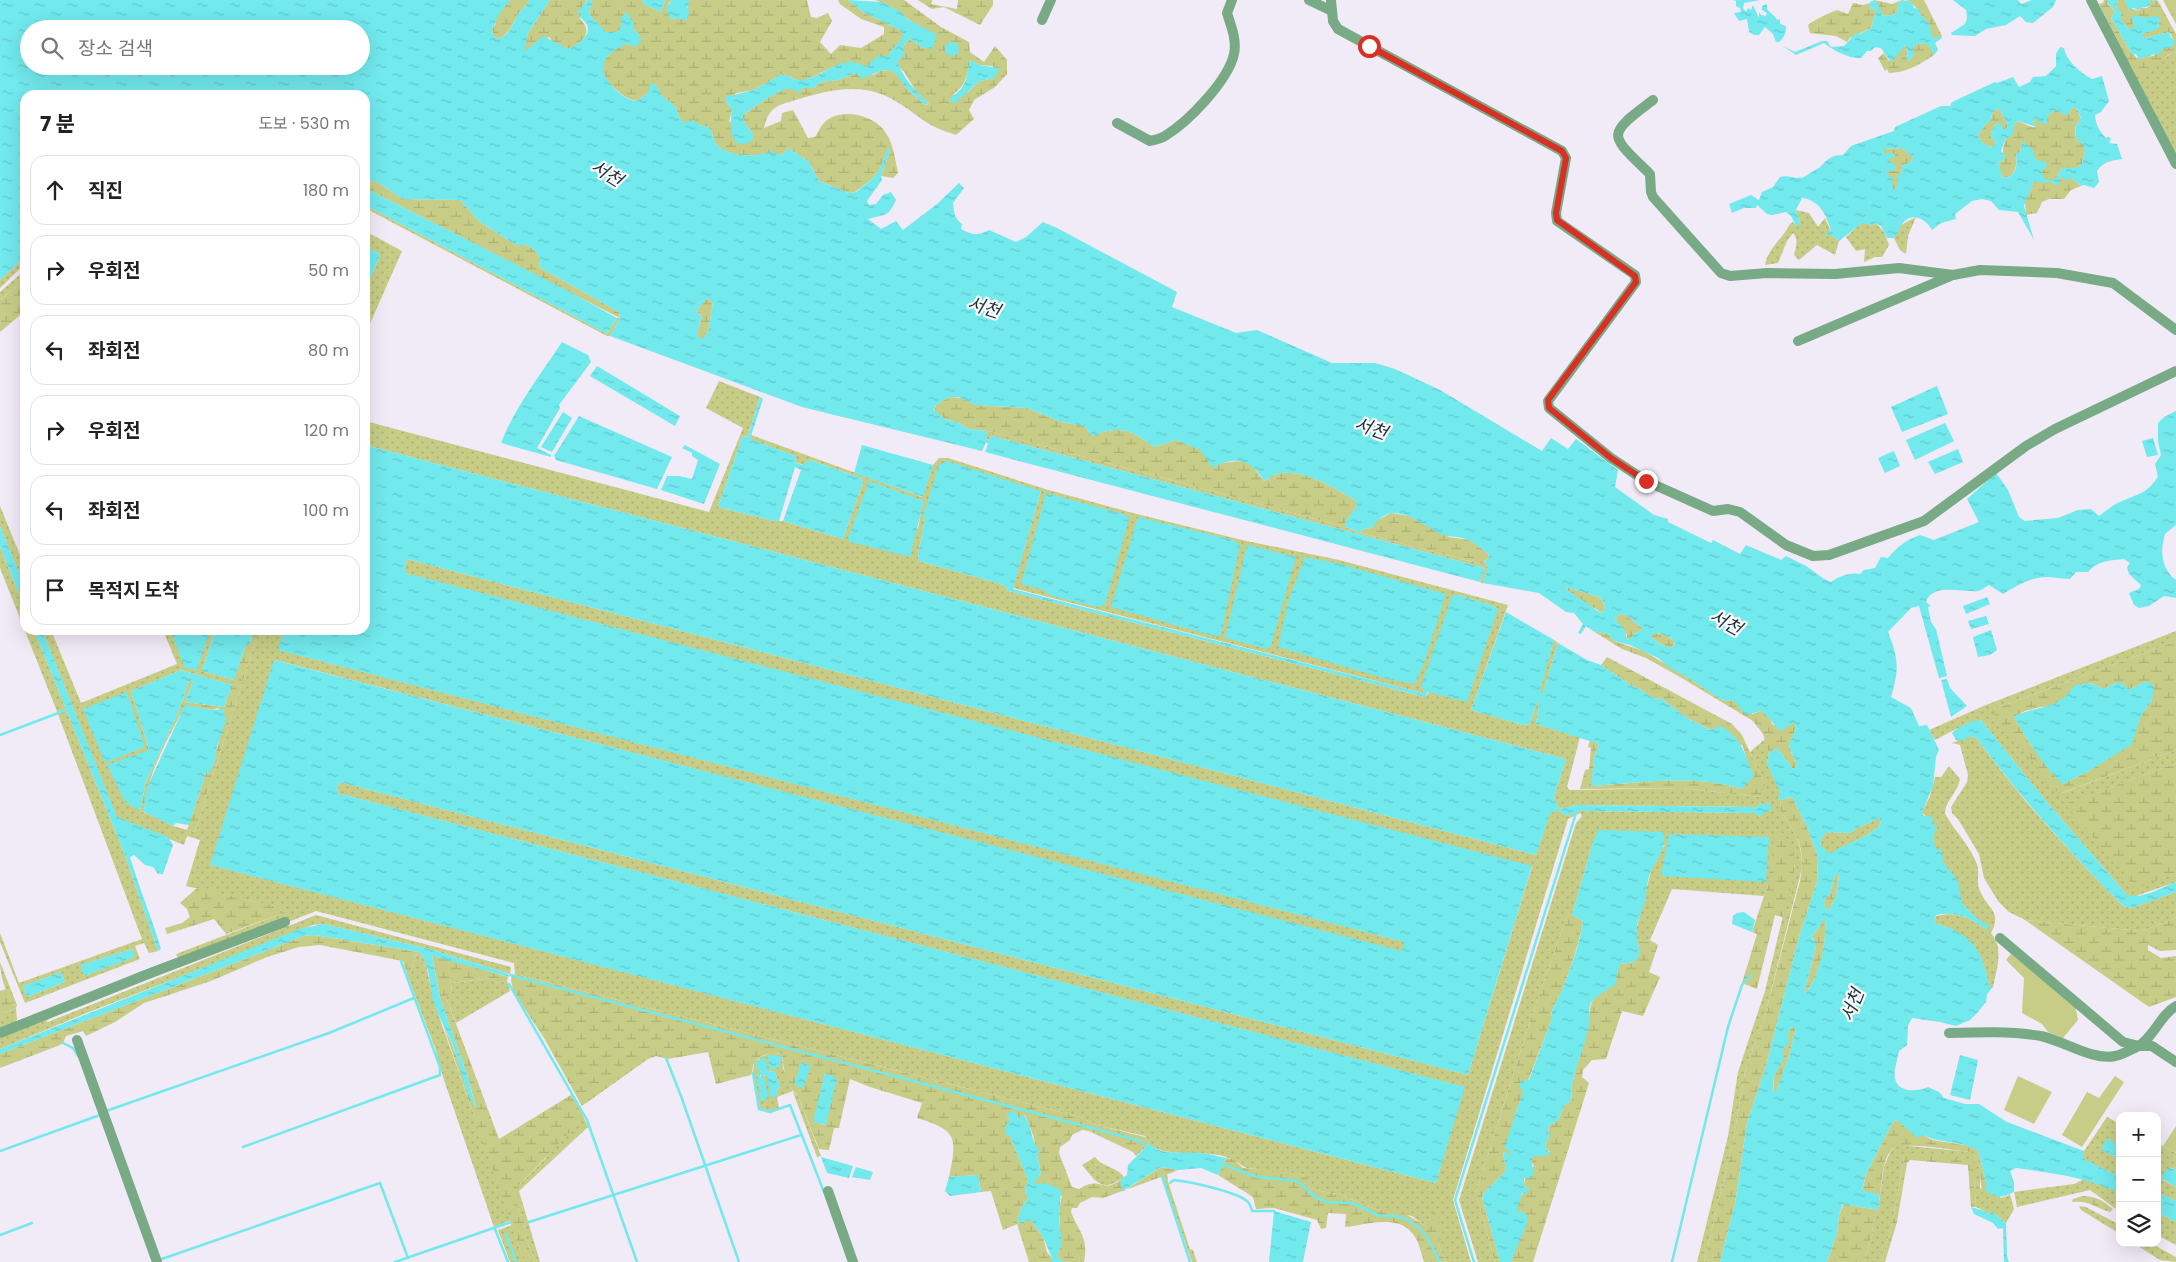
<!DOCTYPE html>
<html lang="ko">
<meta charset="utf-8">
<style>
body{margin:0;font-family:Poppins,"Noto Sans KR",sans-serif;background:#f2f2f2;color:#222}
.controls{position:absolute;right:15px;bottom:15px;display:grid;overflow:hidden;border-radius:10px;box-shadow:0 5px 20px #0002}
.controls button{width:45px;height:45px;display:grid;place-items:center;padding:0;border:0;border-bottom:1px solid #e0e0e0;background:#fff;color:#222;font:25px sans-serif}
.stop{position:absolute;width:15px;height:15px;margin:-11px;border:4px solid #d93025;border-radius:50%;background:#fff}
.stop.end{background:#d93025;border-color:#fff;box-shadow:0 1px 5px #0008}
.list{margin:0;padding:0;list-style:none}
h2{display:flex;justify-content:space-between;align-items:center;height:65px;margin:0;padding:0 20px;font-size:21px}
h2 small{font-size:16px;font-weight:400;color:#767676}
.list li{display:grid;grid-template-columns:32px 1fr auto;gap:15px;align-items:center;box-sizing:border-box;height:70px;margin:0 10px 10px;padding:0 10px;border:1px solid #e0e0e0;border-radius:15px}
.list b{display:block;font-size:19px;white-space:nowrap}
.list em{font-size:16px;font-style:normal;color:#767676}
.icon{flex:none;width:28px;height:28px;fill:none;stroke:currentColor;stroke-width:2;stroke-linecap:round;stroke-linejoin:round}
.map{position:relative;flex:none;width:2176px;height:1262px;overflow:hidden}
.search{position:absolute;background:#fff;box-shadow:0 5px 20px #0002;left:20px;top:20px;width:350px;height:55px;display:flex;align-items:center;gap:12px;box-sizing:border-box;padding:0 18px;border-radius:28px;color:#767676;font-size:19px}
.panel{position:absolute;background:#fff;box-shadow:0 5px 20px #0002;left:20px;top:90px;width:350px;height:545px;border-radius:15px}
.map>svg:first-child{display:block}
</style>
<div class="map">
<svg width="2176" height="1262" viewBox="0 0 2176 1262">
<defs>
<pattern id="grass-dots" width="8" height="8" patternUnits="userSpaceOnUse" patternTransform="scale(1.25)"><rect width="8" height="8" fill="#c7cd87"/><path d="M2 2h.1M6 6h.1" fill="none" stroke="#acb075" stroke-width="1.8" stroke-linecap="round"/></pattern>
<pattern id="wetland-marsh" width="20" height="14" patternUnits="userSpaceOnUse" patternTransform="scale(1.25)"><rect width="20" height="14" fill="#c7cd87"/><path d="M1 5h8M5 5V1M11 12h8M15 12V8" fill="none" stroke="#acb075"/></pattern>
<pattern id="water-ripples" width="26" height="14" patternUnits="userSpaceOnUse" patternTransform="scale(1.25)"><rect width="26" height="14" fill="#71e9ed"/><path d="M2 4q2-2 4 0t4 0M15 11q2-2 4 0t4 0" fill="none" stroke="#62c8cc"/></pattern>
</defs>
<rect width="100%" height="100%" fill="#f1eaf7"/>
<g fill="url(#grass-dots)" fill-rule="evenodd">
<path d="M2176,52V154L2131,67L2141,78C2154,72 2162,55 2176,52Z"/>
<path d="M365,205L607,334L617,318H620L610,336H607L365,208Z"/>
<path d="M1796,210L1809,213L1818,227L1825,218L1833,236L1839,241L1835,255L1817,245L1799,260L1794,255C1796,247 1799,240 1793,233L1787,241L1778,263L1765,265C1767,250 1783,238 1790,224L1793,222L1796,226L1800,223Z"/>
<path d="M1916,217L1908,236L1906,254L1900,250L1894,238L1901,225Z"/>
<path d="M1862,222L1871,225L1876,223L1884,232L1889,245L1882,257H1875L1864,262L1865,249L1856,251L1846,237Z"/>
<path d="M365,231L402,251L365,335V290L380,256L378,253L365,246Z"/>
<path d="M25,257V264L0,288V280Z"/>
<path d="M25,270V282L23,281L0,300V292Z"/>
<path d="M719,381L760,397L748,436L742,437L718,507L774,521H783L843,539L863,482L861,478L810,460L803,465L795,462L796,456L749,439L751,435L922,497L933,465L939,458H948L1045,489L1133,513L1242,540L1339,560L1508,605L1471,710L1523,725L1530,724L1537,702H1539L1536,724L1580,737L1567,787L1570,790L1683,788L1760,797L1768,792L1750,752L1765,739L1769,753L1767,764L1781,792L1778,799L1781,800L1780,810C1794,831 1802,841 1802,868L1765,1015L1745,1072L1733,1141L1704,1262H1697L1728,1136L1738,1072L1765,991L1795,865L1768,884L1764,896L1672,889L1650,940L1644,942L1637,939V927L1652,867C1659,862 1659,851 1665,845L1593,842L1572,915L1567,916L1530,1021L1476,1193L1495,1262H1478L1459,1200L1571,839L1576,823L1582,816L1580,813L1568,819L1453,1200L1471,1262H1446L1438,1244L1436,1211L1424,1225L1412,1216L1378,1210L1341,1195L1311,1189L1304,1175L1280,1172H1260L1258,1169C1240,1168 1247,1167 1233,1160C1212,1148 1178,1158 1155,1148C1151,1146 1148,1141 1145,1136L1097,1125L1080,1117L515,974L514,963L316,911L54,1016L46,1021L48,1022L316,915L511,967L510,975L507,973L429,949L324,924L313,925L89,1012L0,1049V1035L179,960L176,954L281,914L286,909L186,886L200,840L187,836L184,845L117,818L42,630H51L81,703L177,664L163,630H215L202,671L234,680L232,685L181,670L131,691L149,750L140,811L156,817L173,826L195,832L259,630H284L279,650L1405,942L1402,952L275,660L211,865L1436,1183L1464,1087L337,793L339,782L1468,1075L1532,867L404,573L407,559L1536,855L1550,813L1557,810L1567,816L1579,811L1755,813L1760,817L1764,805L1760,803L1757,807L1575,805L1562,809L1558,807L1554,797L1566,759L365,445V421L709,512L743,428L706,408ZM869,482L923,501L918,529ZM1041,491L1013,588L1423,693L1459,595L1493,606L1498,609L1425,697L1008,591L1004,585L919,561L918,554L925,519L924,516L926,512Z"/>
<path d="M988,431L1345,527L1361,533L1481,564L1484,562L1488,567L1483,583L1480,582L1485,568L992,436L989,440L986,439Z"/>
<path d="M0,506L25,567V588L0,526Z"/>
<path d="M0,547L25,608V630H34L124,853L158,951L149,953L144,943L135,946L140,959L25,1003L0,942V933L19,983L142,939L58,714L0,568ZM132,949L134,957L84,976L81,965ZM61,972L65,982L27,997L23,986Z"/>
<path d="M2176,631V641L1994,709L2060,794L2176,750V763L2066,804L2136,888L2176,873V882L2133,897L2127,895L2041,795L1981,720L1956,729L1935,740L1929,730L1986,705Z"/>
<path d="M1554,640L1558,643L1543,693L1539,692Z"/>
<path d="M1972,736L1977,739C2021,799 2070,853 2123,906L2132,908L2176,892V918L2142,931L2025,920L2009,912L1998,901L1984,878L1979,854L1958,819L1952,813L1951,807L1967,782L1968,775L1960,745L1952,743Z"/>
<path d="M1949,766L1960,779C1958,792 1945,801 1945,814C1955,831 1970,846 1977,864C1980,873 1976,883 1980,891C1987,908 2003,912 1991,933C2004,948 1997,969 1993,987H1989C1983,950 1971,933 1934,923L1936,916C1957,911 1970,918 1987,930L1962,903L1954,876L1948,871L1934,845L1932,824L1922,812L1930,796L1935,777H1941Z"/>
<path d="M1879,818L1881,823C1874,836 1843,844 1830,855L1820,845L1822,838L1826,832L1852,833L1855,829Z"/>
<path d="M418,954L427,970L435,1005L511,1220L494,1227L443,1077L435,1048L407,974L411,972L415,955Z"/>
<path d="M0,962L17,1005L12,1004C6,990 0,977 0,962Z"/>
<path d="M492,978L494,983L507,981L510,991L456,1023L446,997L452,993L451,983Z"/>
<path d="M16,1008L17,1020L13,1025L0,1030V1014Z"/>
<path d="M771,1053L782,1054L783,1068L793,1091L777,1097L779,1108L770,1111L760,1108L753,1073L754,1062L760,1057ZM760,1059L768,1071L775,1072L780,1087L777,1090L767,1076L761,1075V1078L757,1075L761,1071L756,1064Z"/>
<path d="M793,1092L798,1096L821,1156L817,1157Z"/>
<path d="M580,1109L588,1127L519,1191L540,1262H535L526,1239L524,1222L518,1208V1186L545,1159Z"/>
<path d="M2107,1117L2120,1124V1147L2116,1146L2101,1150L2120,1159V1177L2083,1159L2084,1151Z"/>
<path d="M2157,1143L2176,1153V1170L2172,1168L2163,1180L2176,1187V1201L2157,1192V1171L2161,1164L2157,1162Z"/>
<path d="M1899,1145L1971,1152C1983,1160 1980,1176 1980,1188L2003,1200L2010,1194L2014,1209L2006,1223L1992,1212L1988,1214L1985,1211L1976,1207L1974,1178L1969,1159L1904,1158L1893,1220L1881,1262H1864L1873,1233L1872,1225L1878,1210L1884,1167L1891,1150Z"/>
<path d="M1095,1157C1102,1167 1117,1167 1124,1177C1102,1193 1097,1183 1082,1165Z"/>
<path d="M1167,1173L1168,1182L1190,1249L1193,1250L1197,1262H1192L1165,1185L1163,1176Z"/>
<path d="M2084,1179L2106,1186L2120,1194V1212L2090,1190L2017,1207L2014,1192L2074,1184Z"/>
<path d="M2079,1206L2086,1207L2120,1225V1234L2081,1210Z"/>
<path d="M2157,1212L2176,1222V1245L2157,1235Z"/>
<path d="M512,1225L524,1262H510L498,1230Z"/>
<path d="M2133,1243H2150L2176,1257V1262L2160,1260Z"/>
</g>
<g fill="url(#wetland-marsh)" fill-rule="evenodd">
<path d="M510,0H530C527,4 523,9 519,13C512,24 511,32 499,39L493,36L492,29L496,23V17Z"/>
<path d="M550,0H587L585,2L580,19C594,32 583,43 568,49L553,42L549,37L523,53L528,33Z"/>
<path d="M590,0H642L645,5L661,12L665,0H672L668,4L670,19L679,18L686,21L688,2L690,0H807L811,17L817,18L828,13L832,21L820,42L831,54L840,45L861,48L884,34V27L861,19L840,4L838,0H848L863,12L900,30L904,35C900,44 892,47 889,55L866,68C847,53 823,75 804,80C795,82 790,75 782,74L754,90L736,93L726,102L732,110L729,121L753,134L746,125L742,116C748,111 776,92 782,90C792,86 804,88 814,88L821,82L838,80L856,73L873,75L880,71L891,70L899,76L905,87L925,105L929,104L915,90L905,73L898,66V59L904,45L910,39L923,48L916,24C902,17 892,4 875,0H904L941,27L969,42L970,52L984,62L995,46L1007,60V74L995,87L974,100L969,110L974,119L956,135C947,132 938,129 931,125C913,114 895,97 875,92C849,85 824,92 799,99C780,105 769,105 764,128L781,121L782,113L793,110L808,138L815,137C818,133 820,127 823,124C838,107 870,114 883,129C893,141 895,158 898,173L893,178L881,176L890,151L888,148L880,169L872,179L855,192L849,193L819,181L809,162L788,148L784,153L779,155C760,154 731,160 717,145C713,140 713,132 708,127L681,121L675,106L662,96L658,90L648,93L637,101C626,99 619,93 611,85C586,59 622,48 637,33L634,29V21L622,27L617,32H605L590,15L589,8L593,5ZM970,60L979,65L993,66L995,78L980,81L968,92L952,95C966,86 967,76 970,60Z"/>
<path d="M918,0H932L931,4L957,9L958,0H993V5L980,25L944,7L932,9Z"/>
<path d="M1874,0L1892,4L1902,0L1898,4L1897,13L1887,16L1882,14Z"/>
<path d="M1906,0H1924L1942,36L1933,39C1926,28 1919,4 1906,0Z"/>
<path d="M2104,0H2109L2107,3L2115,11L2111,18L2130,51L2137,58L2153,56L2174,40L2169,32L2144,38L2142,34L2159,26L2158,22L2146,18L2134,24V29H2129L2121,21V13L2116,7L2118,0H2125L2127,7L2139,11L2140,8H2147L2150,6L2149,4L2151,0L2158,1L2176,34V52C2169,54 2164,56 2162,63L2141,79L2131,67L2099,4L2103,3Z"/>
<path d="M2163,0H2176V24Z"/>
<path d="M1853,3L1863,5L1870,3V7L1876,11L1871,28L1850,38L1847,42L1836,36L1810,33L1808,25C1814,20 1829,13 1837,10L1848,14Z"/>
<path d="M1917,43L1929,44L1934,55C1921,64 1905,73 1889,73L1887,69L1885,71L1878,58L1884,53L1889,61L1905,45L1908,53L1906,56L1909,61L1913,56V47Z"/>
<path d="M2073,107L2077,109L2081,119C2074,126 2074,131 2077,140L2084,145L2085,151L2082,164L2075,168H2062L2055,180L2050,182L2060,179L2063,175L2068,179L2072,178L2081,186L2071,190L2064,199H2049L2042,202L2037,213L2026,215L2025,201L2034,181L2049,182L2043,179L2041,173L2047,165L2036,160L2022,142L2020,152L2016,155C2017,165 2016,169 2011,176L2003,178L1998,163L2004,160C2000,146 2008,132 2017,121L2032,127H2036L2033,122L2035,118L2047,123V116L2056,110L2066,115Z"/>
<path d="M1996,109L2001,111L2008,127L2004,130L1997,123L1991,132V137L1996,143L1993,147C1985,146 1981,143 1978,135L1985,125L1991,120L1992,114Z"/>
<path d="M1902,148L1913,157L1910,163L1903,165L1900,175L1897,177L1898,185L1893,192L1886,170L1888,160L1884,153V149Z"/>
<path d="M365,179L377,182L403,199L460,200L480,222L516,245H526L534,249L540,258L539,267L619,312L620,318L365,188Z"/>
<path d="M23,281L25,311L0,332V300Z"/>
<path d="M709,299L713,303L708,332L704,338H699L697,335L702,315L698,314L697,308L700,307L705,300Z"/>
<path d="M949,397L965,398L975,405L1027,408L1061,422L1084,426L1092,436C1119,425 1131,429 1154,447L1176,440L1200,449L1206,457L1221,463L1241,461L1251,464L1264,481C1269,478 1276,473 1282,473C1309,471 1333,488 1355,500L1357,506L1346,521L1345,527L988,431L969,429L959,423L945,419L934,411L936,405Z"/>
<path d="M1391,513L1409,516L1449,537L1470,540L1489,554L1488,559L1481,564L1361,533L1363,529L1372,528L1376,521Z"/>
<path d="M1566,587L1599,597L1605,605L1604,611L1601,613L1597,609L1591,607L1567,590Z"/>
<path d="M1620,614L1626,615L1641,627V630L1634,634L1630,640L1627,639V635L1615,618Z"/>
<path d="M254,630H259L195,832L187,830L206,773L218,746L224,716V712L218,708L212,710L185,706C168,738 146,776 144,812L140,811L146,782L179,711L189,681H193L185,702L224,707L246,645L250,644Z"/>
<path d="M1593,631L1608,634L1614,641L1644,651L1695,682L1715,696L1725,701L1733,700L1752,714L1761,711L1767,714L1773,725L1793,723L1796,725L1793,737L1789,742C1789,752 1795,757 1797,766L1793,769L1777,748L1769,753L1763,734L1753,721L1680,677L1646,658L1622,649Z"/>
<path d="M1653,633C1662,633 1669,636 1675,642L1672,648L1660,644L1651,637Z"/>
<path d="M2176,641V750L2059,794L1994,714V709ZM2147,681L2152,700L2141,716L2131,744L2089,771L2063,784L2030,744L2014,717L2025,711L2041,707L2053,706L2090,683L2104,689L2115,683H2123L2128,690Z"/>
<path d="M1607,657L1732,724L1742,735L1769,793L1760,797L1683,788L1580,789L1585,770L1589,769L1591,748L1588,747L1590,740L1599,744L1594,758L1592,786C1640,783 1695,774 1742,789L1746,757L1743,746L1687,718L1662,699L1653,698L1638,688L1632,686L1601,665Z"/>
<path d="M1731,674L1745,680L1744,689C1735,686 1728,685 1726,675Z"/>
<path d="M2176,763V873L2136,889L2065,804Z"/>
<path d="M1792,797L1807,827L1818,857L1817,882L1799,937L1766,1066L1747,1123L1735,1204L1720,1262H1704L1733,1141L1745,1072L1765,1015L1800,881C1806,847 1798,837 1780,810L1781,800Z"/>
<path d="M1777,833H1782C1806,854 1790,891 1783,917L1775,915L1757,989L1742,983L1757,934L1752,932L1768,884L1774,835Z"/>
<path d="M1839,874L1836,896L1829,910L1825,908L1824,901L1830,894L1835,875Z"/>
<path d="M197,888L287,909L281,914L226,934L214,919L167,934L165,928L182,923L190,917L187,909L180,903Z"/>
<path d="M1572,915L1583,921C1579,943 1572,965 1564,985C1560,998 1550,1007 1551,1021L1516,1112L1511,1131V1155L1503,1152L1506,1170C1499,1180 1488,1186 1482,1197L1500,1262H1495L1476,1193L1530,1021L1567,916Z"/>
<path d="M2176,918V950L2160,951L2148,945V950L2161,958L2176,956V997L2149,1007L2025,920L2142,931Z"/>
<path d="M1825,920C1827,942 1820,975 1806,993L1805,990L1816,946L1812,936L1819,928L1822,921Z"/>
<path d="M314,935L419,952L428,964L427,970L418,954L415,955L411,972L407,974L403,961L320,945L299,947L267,957L211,981L144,1003L115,1022L86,1036L83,1031L66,1036L63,1043L60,1045L0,1068V1054L304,936Z"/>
<path d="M1637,939L1644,942L1650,940L1658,945L1649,972L1660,977L1643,1016L1622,1011L1606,1059L1592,1060L1583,1070L1582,1077L1589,1083L1533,1262H1511C1515,1242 1512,1200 1528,1187L1524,1186L1525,1178L1534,1166L1531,1161L1533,1155L1546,1156L1550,1152L1545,1147L1549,1136L1548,1127C1551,1125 1556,1122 1558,1120C1563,1112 1561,1104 1572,1101C1568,1082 1584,1049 1588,1029C1590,1020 1588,1011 1592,1002C1597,989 1611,976 1620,964L1634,962L1639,948Z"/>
<path d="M432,955L508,977L507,981L494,983L491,978L451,983L452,993L446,997L499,1139L571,1095L580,1109L577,1113L581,1121L518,1186V1208L524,1221L526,1239L535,1262H524L444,1028L450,1039L476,1108L468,1077L440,998Z"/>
<path d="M515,974L1080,1117L1097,1125L1145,1137L1150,1143L1136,1156L1133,1152L1089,1131L1082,1130L1072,1135L1070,1140L1060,1147L1059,1153L1072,1187L1079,1189C1101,1175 1102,1194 1120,1180L1124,1191L1161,1167L1178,1170L1161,1177L1103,1198L1092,1197L1080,1203L1077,1208H1072L1071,1212C1079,1233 1089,1237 1084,1262H1064L1057,1257C1065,1233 1055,1220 1062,1196L1033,1183L1041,1174L1033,1135L1025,1115L1020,1118L1007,1114L1010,1120V1136L1028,1180L1025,1190L1028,1199L1021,1208L1017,1223L1031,1220L1043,1237L1047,1252L1052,1258V1262H1029L1017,1224L1003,1230L991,1191L981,1192L978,1175L949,1177C958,1136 956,1130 917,1118L922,1103L870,1087L850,1079L839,1128H834L829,1150L819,1149L798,1096C787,1086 783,1069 782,1054C773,1053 759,1053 754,1063C752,1067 753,1071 751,1075L716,1084L708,1052L668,1059L656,1056L648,1059L582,1106L544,1038L513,991L511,980L512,975ZM825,1073L826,1125H825L814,1122Z"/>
<path d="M6,989L12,1004L17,1005L16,1008L0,1014V991Z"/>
<path d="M1792,1027L1796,1028L1789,1056L1775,1095C1770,1084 1778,1052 1787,1045L1788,1033Z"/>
<path d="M1897,1120L1932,1140L1971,1146L1978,1151L1986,1182L2001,1198L2007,1196L2003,1200L1997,1201L1984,1195C1977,1182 1985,1162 1971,1152C1956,1151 1900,1140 1891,1150C1882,1162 1882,1181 1880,1195L1862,1191L1866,1174L1893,1122Z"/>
<path d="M1913,1153L1969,1159L1973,1161L1976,1207H1971L1968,1165L1910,1160L1907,1163L1897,1222L1885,1262H1881L1893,1220L1904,1158L1907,1154Z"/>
<path d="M1226,1158L1233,1159L1243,1168L1258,1169L1260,1172H1280L1305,1175L1311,1189L1341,1195L1378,1210L1402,1212L1424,1225L1436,1210L1443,1235L1438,1244L1446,1262H1424C1421,1253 1419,1240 1412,1233C1397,1214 1366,1225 1345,1227L1346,1214L1328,1213L1326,1228L1321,1229L1317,1220L1274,1208L1256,1209L1253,1197L1218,1175Z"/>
<path d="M2083,1196C2096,1196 2103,1201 2113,1209L2110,1212C2095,1207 2088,1200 2072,1202L2073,1199Z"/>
<path d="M1844,1204L1878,1210L1872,1225L1873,1233L1864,1262H1827L1837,1233L1839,1215Z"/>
</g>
<g fill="#c7cd87">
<path d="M2011,954L2075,1005L2078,1020L2063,1038L2048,1032L2042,1024L2022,1013L2024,978L2006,960Z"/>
<path d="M2018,1076L2052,1092L2034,1124L2004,1110Z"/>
<path d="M2115,1076L2124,1082L2082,1147L2062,1135L2087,1092L2099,1098Z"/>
<path d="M2176,1126V1153L2163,1146Z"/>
</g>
<g fill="url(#water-ripples)" fill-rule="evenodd">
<path d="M0,0H510L497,17L496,22L492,29L493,36L499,39C512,32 512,24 519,13C523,9 527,4 530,0H550L528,33L524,52L543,36L568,49C576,46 592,36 587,25C584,20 580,19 578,12L587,0H590L593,5L589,8L590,15L606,32H617L621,27C620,19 621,16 628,12L630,19L634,21V29L642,39L636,47L627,44C604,53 594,68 614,88C620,95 628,100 637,101L648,93L650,85L655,83L662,96L675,106L681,121L688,122L694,120L699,125L708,127C713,132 713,140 717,145C729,157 756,158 771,151L779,155L784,153L788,148L809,162L819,181L849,193L856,192L872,179L880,169L888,147L890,151L881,176L882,180L867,201L869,205L876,204L883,195L891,192L896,200C888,218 884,214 868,219L881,229L896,221L903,230L937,204L959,183L964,188L953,203C954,212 954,218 962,224L961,229C972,235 978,236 989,230L1016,242L1026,237L1043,222L1057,228L1177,292L1172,307L1236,333L1257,330L1332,363H1375L1395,369L1440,390L1542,451L1551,438L1568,449L1576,439L1618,470L1615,487L1654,515L1668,519V522L1711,543L1713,540L1740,554L1746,545L1781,560L1786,556L1806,566L1824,579L1831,582C1839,576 1850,572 1860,574L1864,570L1875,568L1881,557L1888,558C1898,546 1906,540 1920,535L1934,540L1979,522L1967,499L1996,473L2008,490L2019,517L2025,521L2058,518L2078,510L2091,509L2099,516C2106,511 2114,504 2122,501C2139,494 2147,493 2158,477L2155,464L2161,455L2158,441V423L2164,417L2176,411V525L2165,534C2160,550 2161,569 2176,580V598L2164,596L2149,606L2139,608L2134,605L2129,593L2139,589L2141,585L2129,574L2127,567L2130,563L2124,559C2111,560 2097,561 2088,572H2076L2070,579C2062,579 2054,577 2046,577C2031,577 2015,587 2003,594L1989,585C1985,587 1982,590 1978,591C1963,593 1932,582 1926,602L1931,606L1928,607L1931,622L1936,629L1947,676L1939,678L1919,606L1911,608L1888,632C1899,659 1899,670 1891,697L1911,708L1919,726L1927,725L1939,750L1936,757L1933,786L1922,812L1924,816L1933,817L1932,824L1938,826C1933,833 1932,842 1937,849L1942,850L1943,862L1958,881L1962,903L1973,915L1989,926L1987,930C1971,918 1957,911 1936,915L1934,923C1971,933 1983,949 1989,986L1993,987L1987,994L1986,1002L1977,1013L1970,1020L1956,1026L1940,1022L1912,1018L1908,1026L1907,1045L1899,1051C1898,1059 1893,1070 1895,1078C1897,1093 1918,1092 1928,1087L1939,1092L1944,1098L1965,1104H1979L2007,1122L2084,1151V1159L2120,1177V1194C2088,1177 2051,1173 2016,1168L2010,1171L2014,1182V1192C2002,1198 1995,1199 1985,1190L1986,1182L1978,1151C1962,1140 1940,1144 1923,1135L1917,1138L1897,1120L1893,1122L1866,1174L1862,1190L1880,1195L1878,1210L1843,1204L1839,1215L1837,1233L1827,1262H1720L1735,1204L1747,1123L1766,1066L1799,937L1817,882L1818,857L1807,827L1792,797L1781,800L1778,799L1780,792L1767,764L1769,753L1777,748L1793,769L1797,766C1795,756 1789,752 1789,742L1793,737L1796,725L1793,723L1781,731C1773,725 1769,716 1761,711L1746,715L1733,700L1725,701L1715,696L1695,682L1670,668L1658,658L1630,645L1614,641L1608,634L1593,631L1586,626L1581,634L1578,633L1583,624L1574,613L1566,612L1539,593L1483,583L1488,567L1484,562L1488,559L1489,554C1480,548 1472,540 1462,538C1455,536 1449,537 1443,535C1420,524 1392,496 1372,528L1363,529L1361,533L1345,527L1346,521L1357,506L1355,500C1333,488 1309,471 1282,473C1276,473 1269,478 1264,481C1252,460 1235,455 1213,468L1200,450L1176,440L1154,447C1131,429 1119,425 1092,436L1084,426L1061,422L1027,408L975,405L959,397H949L936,405L934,410L945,419L959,423L969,429L988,431L986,439L988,440L992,436L1485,568L1480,582L985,452L988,444L986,442L982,451L802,407L610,336L620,318L619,312L539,267L540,258L534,249L526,245H516L480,222L460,200L403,199L377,182L365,179V95H25V257L0,280ZM29,29H361V66H29ZM709,299L713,303L708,332L704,338H699L697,335L702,315L698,314L697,308L700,307L705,300ZM1566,587L1599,597L1605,604L1604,611L1601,613L1567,590ZM1620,614L1626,615L1641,627V630L1634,634L1629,640L1627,639L1625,631L1615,618ZM1659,633L1671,638L1675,643L1672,648L1660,644L1651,637L1653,634ZM1879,818L1881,823C1874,836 1843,844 1830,854L1820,845L1822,838L1827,832L1852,833L1855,829ZM1835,875H1839L1836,896L1829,910L1825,908L1824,901L1830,894ZM1822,921H1825C1827,940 1819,978 1806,993L1805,990L1816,946V940H1813L1812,936L1819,928ZM1792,1027L1796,1028L1789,1056L1775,1094C1768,1075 1782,1069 1784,1055L1782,1052L1789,1042L1788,1033Z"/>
<path d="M642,0H665L661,12L645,5Z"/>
<path d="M672,0H690L687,8L690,10L686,21L678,18L670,19L666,8Z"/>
<path d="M848,0L882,2L901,12L907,19L937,35L932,49L923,48L910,39L904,45L903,58L898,60C899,74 918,94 929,103L925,105L905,87L898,76L891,70L880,71L862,79L856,73L838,80L821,82L814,88H803L800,93C797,91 793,89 789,89C781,88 749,110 742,116L746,125L753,134L752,142C749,142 743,145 740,144C729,142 730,118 732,110L726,102L725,97L754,90L782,74C789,75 792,80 800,80C824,79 842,51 866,67L876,57L889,55C892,47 900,44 903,35L900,30L863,12Z"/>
<path d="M1733,0H1760L1744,3L1743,8L1746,12L1748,8L1751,10L1753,5L1759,18V12L1761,15L1766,16L1767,13L1762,10V6L1767,4V9C1770,13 1775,15 1777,20L1780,19V24L1786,26C1786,33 1784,38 1779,42H1776L1773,34L1765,27L1759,35H1754L1749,32L1747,19L1739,21L1734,13L1741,12L1740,8L1736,6V1Z"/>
<path d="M1874,0L1877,2L1882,14L1887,16L1897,13L1898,4L1902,0L1912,2L1914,8L1919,9V13L1929,23L1933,38L1942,36V38L1935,43L1938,50L1934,55L1929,45L1920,43L1913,47V56L1909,61L1906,60L1908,53L1905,45L1893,61H1890L1881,48L1875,47L1871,51H1867L1861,58C1849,59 1833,50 1824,43L1796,55L1783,46L1795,52L1822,41H1827L1831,47L1844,46L1856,33L1860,34L1871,28L1876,11L1870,7V2Z"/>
<path d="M1953,0H2018L2021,4L2032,0H2056L2053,7L2033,23L2026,22L2020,16L2006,25L1986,29L1975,36L1952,35L1951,33L1965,24L1967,18L1966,10Z"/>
<path d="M2109,0H2118L2116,7L2121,13V21L2129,29L2134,28L2132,18L2134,15L2146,18L2150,16L2160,17L2158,29L2142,34L2144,38L2169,32L2170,36L2175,41L2172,47L2162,49L2161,54C2155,52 2150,58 2142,57L2140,61L2136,54L2132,55L2130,51L2111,18L2115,11L2107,2Z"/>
<path d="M2125,0H2157L2158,1L2151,0L2149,4L2151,6L2140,8L2139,11L2134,8L2128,10Z"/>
<circle cx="952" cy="49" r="7"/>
<path d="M2060,47L2064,48C2066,61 2081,73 2092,79L2102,76L2109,101L2101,112L2095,115C2096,125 2099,131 2106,138L2109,137L2111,139L2109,143L2117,144L2122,159C2111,161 2104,161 2097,171L2099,182L2094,188L2084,185L2081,186L2072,178L2065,181L2063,176L2060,179V184L2056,185C2051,181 2047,181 2041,183L2034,181L2024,206L2034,240L2018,212L1999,210L1991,201L1982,199L1972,201L1955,214L1956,219L1941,223L1932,230C1926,219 1912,211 1902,224C1899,229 1898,234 1894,238H1887L1881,226L1876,223L1871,225L1862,223L1839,241L1833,236L1824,235L1831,231C1827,215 1819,200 1802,198L1796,210L1800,223L1799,226H1796L1791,216L1786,212L1772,215L1767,214L1757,205L1756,208H1744L1732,213L1729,204L1751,195L1759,200L1762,192L1773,187L1780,177C1788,174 1795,180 1804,177C1805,176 1819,168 1820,167C1828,159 1831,155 1843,155L1851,146L1894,131L1895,127L1941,106H1950L1952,102L1995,82L1997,83L2013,77L2019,87L2030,82L2033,77L2046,76L2056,66V54ZM2073,107L2077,109L2081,118C2075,126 2074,130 2077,140L2084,146L2085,151L2082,164L2075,168H2062L2055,180L2045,179L2041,173L2047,165L2046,162L2036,160L2033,150L2022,141L2020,152L2016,155C2017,165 2017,169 2011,176L2003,178L1998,163L2004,160L2005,156L2001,151L2005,140L2013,134V126L2017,121L2037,127L2033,122L2035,118L2041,123L2047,124V116L2056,110L2066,116ZM1996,109L2001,111L2008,127L2004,130L2001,124L1997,123L1991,132V137L1996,143L1993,147C1985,146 1981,143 1978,135L1985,125L1991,120L1992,114ZM1902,148L1913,157L1910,163L1903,165L1900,174L1897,177V185L1894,191L1892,184L1893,178L1889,176L1886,171H1895L1896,167L1888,160L1895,156V154L1884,153V149Z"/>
<path d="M970,60L979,65L999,68L995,78L980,81L955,103L948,101L961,89L966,80Z"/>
<path d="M365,188L568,291L617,318L607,334L365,205Z"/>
<path d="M365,246L378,253L380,256L365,290Z"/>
<path d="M562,342L588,355L591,362L559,405L560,408L537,448L551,455V457L501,443C515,407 541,374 562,342Z"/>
<path d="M597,366L680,416L675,426L590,376Z"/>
<path d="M1937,386L1948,414L1902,432L1891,407Z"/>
<path d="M760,397L763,399L750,439L796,456L795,462L802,465L810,460L861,478L863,482L843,539L783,521L801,470L795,467L779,521H774L718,507L742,437L748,436Z"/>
<path d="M563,412L572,418L552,452L541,447Z"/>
<path d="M579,416L672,457L657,489L556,460L554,456Z"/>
<path d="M1945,423L1954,441L1915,460L1906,440Z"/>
<path d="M2153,438L2158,455L2147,457L2142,441Z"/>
<path d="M365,445L1566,759L1554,797L1558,807L1562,809L1575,805L1757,807L1760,803L1764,805L1769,802L1772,810L1765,812L1760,817L1755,813L1579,811L1567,816L1557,810L1550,814L1536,855L407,559L405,573L1532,866L1468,1075L339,782L337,793L1465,1087L1436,1183L210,865L274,660L1402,951L1404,942L278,650L284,630H365Z"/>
<path d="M685,445L720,464L704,504L661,490L667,476H679L692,479L698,460L692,456V453L682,448Z"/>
<path d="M862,445L933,465L923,497L854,473Z"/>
<path d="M1958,449L1963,462L1935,474L1928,462Z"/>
<path d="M1894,451L1900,466L1885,473L1878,458Z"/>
<path d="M947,461L1041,491L1013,589L1423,693L1424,690L1421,686L1452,596L1459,595L1493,606L1498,609L1467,702L1428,692L1425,697L1008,591L1004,585L919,561L918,554L925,519L923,516L939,465Z"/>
<path d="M869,481L924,501L910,557L847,541Z"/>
<path d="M1046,493L1127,515L1129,519L1105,605L1097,607L1052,596L1041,589L1021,584Z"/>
<path d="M1138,517L1229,539L1235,541L1240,545L1221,635L1214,636L1111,607Z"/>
<path d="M0,526L25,588V608L0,547Z"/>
<path d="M1247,545L1296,557L1271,646L1267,649L1225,638Z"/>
<path d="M1305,557L1340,564L1446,594L1426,658L1415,684L1387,679L1278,647L1288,602Z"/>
<path d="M1987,597L1990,604L1966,614L1963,606Z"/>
<path d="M1506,612L1554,640L1540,692L1543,693L1558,643L1587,660L1601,665L1632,686L1638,688L1653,698L1662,699L1687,718L1710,730L1720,726C1743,738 1744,754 1754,776L1742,789C1695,774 1640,783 1591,786L1594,758L1599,744L1536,724L1539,702H1537L1530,724L1523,725L1471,710Z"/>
<path d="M1986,616L1989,624L1971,629L1968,621Z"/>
<path d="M34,630H42L117,817L168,837L173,845L163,874H158L153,867L145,865L134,855L130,857C139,888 152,918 161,949L158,951L124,853Z"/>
<path d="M170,630H210L197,670L185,668Z"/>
<path d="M215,630H254L250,644L246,645L234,680L202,671Z"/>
<path d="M1991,630L1997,650L1990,655L1978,657L1973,637Z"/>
<path d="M181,670L232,685L224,707L185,702L193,681H189L179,711L146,782L140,811L125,802L107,765L149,750L131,691Z"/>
<path d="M1947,679L1950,688L1967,706L1951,717L1941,680Z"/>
<path d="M2147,681L2154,686L2152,700L2141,716L2132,744L2089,771L2063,784C2046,771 2025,736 2014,717C2041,703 2055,713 2075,685L2090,683L2104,689L2115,683H2123L2128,690Z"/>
<path d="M127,692L145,747L105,763L83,709Z"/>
<path d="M185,705L212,710L223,709L226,720L215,753L216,758L210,773H206L189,825L176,823L173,826L144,812L145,795L150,781Z"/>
<path d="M1981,720L2041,795L2127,895C2142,900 2162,887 2176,882V892L2132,908L2123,906C2070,853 2022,799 1977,739L1972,736L1961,741L1956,740L1952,733C1960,725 1970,721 1981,720Z"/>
<path d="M1598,830L1663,832C1668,842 1659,858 1653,867C1647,876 1647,890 1645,901C1643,910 1638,918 1637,927C1636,937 1639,946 1640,955L1634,962L1620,964L1615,985C1609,989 1599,994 1593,1000C1587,1006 1590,1018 1589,1026C1585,1048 1568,1081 1572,1101C1561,1104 1563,1112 1558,1120C1556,1122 1551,1125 1548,1127L1549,1136L1545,1147L1550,1153L1546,1156H1533C1530,1163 1535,1168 1532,1178H1524V1186L1529,1187L1527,1194L1522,1193L1517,1212H1525L1528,1221L1511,1262H1500L1482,1197C1488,1186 1499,1180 1506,1170L1503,1152L1511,1154V1152L1504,1148L1523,1092L1519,1086L1521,1081L1529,1080L1551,1021C1550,1007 1560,998 1564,985C1572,965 1580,943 1583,921L1572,915L1593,842Z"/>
<path d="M1669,834L1769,837L1766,882L1661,876Z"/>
<path d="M1744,912L1755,920L1752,932L1732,924L1733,916L1737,913Z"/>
<path d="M324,924L429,949L507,973L509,977L432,956L440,998L468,1077L476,1109C465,1095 459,1059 451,1041C446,1029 439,1018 435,1006C429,989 431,964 419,952L314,935L304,936L0,1054V1049L299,929Z"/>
<path d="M132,949L135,957L84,976L80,965Z"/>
<path d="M61,972L65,982L27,997L23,986Z"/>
<path d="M774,1055L781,1056L780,1067L770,1070L767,1056Z"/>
<path d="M1960,1055L1978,1060L1970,1100L1950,1095Z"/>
<path d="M765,1057L768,1071L775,1072L780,1087L777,1090L778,1095L770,1098L767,1076L760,1075L761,1078H765L768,1099L761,1101L757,1075L761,1071L755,1068L757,1061Z"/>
<path d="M801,1062L811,1066L803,1088L794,1085Z"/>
<path d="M825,1073L837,1078L826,1125L813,1122Z"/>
<path d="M1014,1110L1019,1118L1024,1115C1033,1127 1030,1142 1041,1152L1037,1154L1041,1174L1034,1183L1038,1184L1046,1183L1061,1190L1059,1220L1062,1243L1057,1257L1064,1262H1052V1258L1043,1237L1031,1220L1017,1223L1021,1208L1028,1199L1025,1190L1028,1180L1010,1136L1005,1135V1126L1010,1120L1007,1114Z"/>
<path d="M2107,1138L2120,1147V1159L2101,1150Z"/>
<path d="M1150,1143C1159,1157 1184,1151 1198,1153C1207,1153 1217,1156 1226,1158L1218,1175L1201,1168L1178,1170L1161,1167L1123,1191L1120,1180L1127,1175L1128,1165Z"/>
<path d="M821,1157L853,1166L849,1178L827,1173Z"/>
<path d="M856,1167L873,1172L870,1180L852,1177Z"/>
<path d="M2168,1167L2176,1170V1187L2161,1178Z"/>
<path d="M978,1175L981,1192L950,1196L945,1191L949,1177Z"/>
<path d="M2157,1192L2176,1201V1222L2157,1212Z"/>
<path d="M1971,1207L1985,1211L1988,1214L1992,1212L2006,1223L2007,1257L2009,1262H2004L2003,1228L1998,1229L1993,1223L1974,1214Z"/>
<path d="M1274,1211L1311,1222L1303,1262H1269Z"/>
</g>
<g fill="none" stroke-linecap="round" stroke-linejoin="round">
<g stroke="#71e9ed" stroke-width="2.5">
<path d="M0,735L66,710"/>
<path d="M510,975L1141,1141L1147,1148"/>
<path d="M509,984L587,1120L637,1262"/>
<path d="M63,1043L73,1048L78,1056"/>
<path d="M666,1058L681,1096L739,1262"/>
<path d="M753,1073L759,1109L770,1112L790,1105L824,1192"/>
<path d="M106,1111L329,1033L414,998"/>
<path d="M243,1147L440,1075V1067L401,961"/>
<path d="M0,1151L100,1115"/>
<path d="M1222,1164L1257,1177L1298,1181L1315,1197L1327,1202L1352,1203L1380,1216H1396L1406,1219L1417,1226L1427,1237L1440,1262"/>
<path d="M1162,1176L1190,1262"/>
<path d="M1170,1183L1174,1180C1191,1182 1234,1191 1247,1201C1250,1203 1251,1207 1252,1211H1274"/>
<path d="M529,1222L801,1135"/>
<path d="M495,1229L508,1262"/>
<path d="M506,1234L516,1262"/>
<path d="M0,1235L32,1223"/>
<path d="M159,1260L380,1183L408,1258"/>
<path d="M395,1262L511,1222"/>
<path d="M1474,1262L1455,1200L1577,810"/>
<path d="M1672,1262L1728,1027L1742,985L1751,975"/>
</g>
<g stroke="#78aa85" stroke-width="10">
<path d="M1309,0L1332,11"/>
<path d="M1331,0L1333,21L1338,29L1562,151L1566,158L1556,213L1557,221L1635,275L1636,282L1548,401L1549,408L1611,458L1646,481L1713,511L1728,509L1740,512L1786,545L1813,556L1829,555L1924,521L2026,446L2055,429L2176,371"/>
<path d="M2091,0L2176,164"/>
<path d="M1042,20L1051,0"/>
<path d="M1653,100C1606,136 1608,133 1650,174L1651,192L1653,197L1721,273L1730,276L1767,273L1835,274L1899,268L1953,275"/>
<path d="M1117,123L1150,141C1154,140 1160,139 1165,136C1188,122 1228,81 1234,54C1237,40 1231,26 1227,13L1232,0"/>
<path d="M1798,341L1953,275L1980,270L2057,273L2113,283L2176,330"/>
<path d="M2000,938L2123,1042L2139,1046H2152L2176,1062"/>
<path d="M0,1033L148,974L285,922"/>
<path d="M1949,1033C1980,1032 2011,1031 2041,1036C2064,1041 2093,1061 2115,1056C2122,1055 2130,1050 2137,1047C2153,1039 2160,1015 2176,1006"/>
<path d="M77,1040L157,1262"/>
<path d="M828,1191L853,1262"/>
</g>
</g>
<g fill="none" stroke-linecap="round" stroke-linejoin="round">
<path stroke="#d93025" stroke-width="6" d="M1369,46L1562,151L1566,158L1556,213L1557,220L1635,276L1636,282L1548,400L1549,408L1611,458L1646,481"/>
</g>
<g text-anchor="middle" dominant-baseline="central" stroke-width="4.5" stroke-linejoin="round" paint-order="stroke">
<g font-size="18" font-style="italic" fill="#1d3233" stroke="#fcf9ff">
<text transform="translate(607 173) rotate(32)">서천</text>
<text transform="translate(984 307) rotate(17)">서천</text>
<text transform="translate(1371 428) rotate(19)">서천</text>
<text transform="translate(1726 622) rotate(29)">서천</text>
<text transform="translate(1852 1005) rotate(-68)">서천</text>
</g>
</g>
</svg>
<div class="controls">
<button>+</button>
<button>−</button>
<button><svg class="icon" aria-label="layers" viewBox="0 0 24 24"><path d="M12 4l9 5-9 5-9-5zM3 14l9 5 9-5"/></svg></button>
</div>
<div class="stop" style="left:1369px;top:46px"></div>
<div class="stop end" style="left:1646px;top:481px"></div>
<div class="search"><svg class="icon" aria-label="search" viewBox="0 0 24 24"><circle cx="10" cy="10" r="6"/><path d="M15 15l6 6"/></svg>장소 검색</div>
<section class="panel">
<h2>7 분<small>도보 · 530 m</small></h2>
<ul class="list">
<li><svg class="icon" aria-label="ahead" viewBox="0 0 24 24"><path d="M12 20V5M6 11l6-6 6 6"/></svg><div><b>직진</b></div><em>180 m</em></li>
<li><svg class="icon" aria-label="right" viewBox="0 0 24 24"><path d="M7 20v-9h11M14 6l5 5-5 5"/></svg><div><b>우회전</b></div><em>50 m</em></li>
<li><svg class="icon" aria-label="left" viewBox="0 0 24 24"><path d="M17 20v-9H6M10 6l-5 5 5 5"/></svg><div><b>좌회전</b></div><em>80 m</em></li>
<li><svg class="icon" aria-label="right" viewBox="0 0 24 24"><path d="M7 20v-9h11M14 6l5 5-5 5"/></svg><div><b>우회전</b></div><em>120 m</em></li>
<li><svg class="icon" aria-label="left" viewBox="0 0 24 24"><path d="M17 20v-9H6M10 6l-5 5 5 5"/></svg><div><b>좌회전</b></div><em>100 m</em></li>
<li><svg class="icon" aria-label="arrive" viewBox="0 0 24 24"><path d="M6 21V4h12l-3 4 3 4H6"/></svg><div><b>목적지 도착</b></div></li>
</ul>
</section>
</div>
